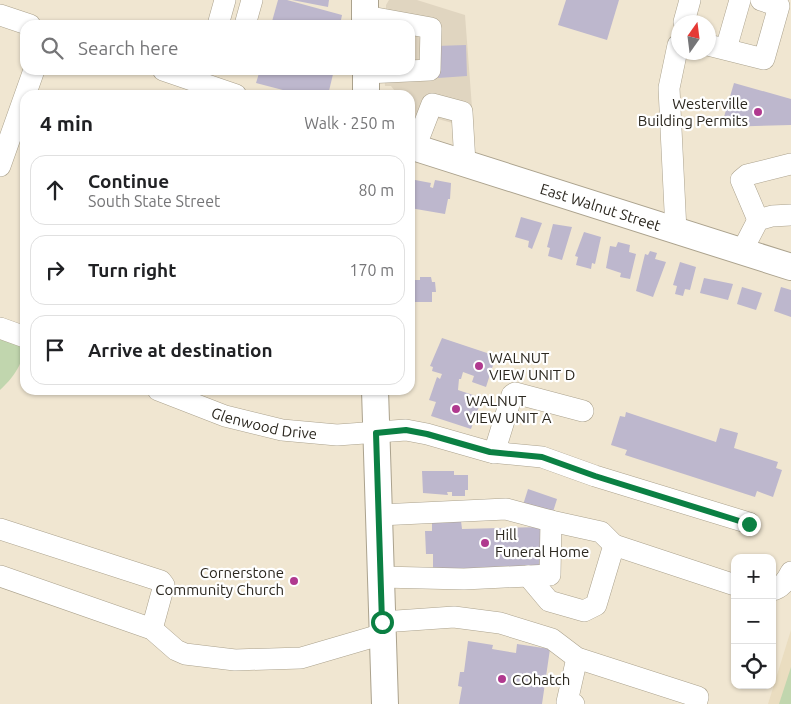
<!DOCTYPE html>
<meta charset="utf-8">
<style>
body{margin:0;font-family:Ubuntu,sans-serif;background:#f2f2f2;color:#202124}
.controls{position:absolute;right:15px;bottom:15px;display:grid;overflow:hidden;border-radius:10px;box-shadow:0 1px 4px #0004}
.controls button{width:45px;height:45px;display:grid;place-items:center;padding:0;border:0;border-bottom:1px solid #e0e0e0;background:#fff;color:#202124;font:25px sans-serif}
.compass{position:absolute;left:671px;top:15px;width:45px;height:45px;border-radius:50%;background:#fff;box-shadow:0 1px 4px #0004;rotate:14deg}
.stop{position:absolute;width:15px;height:15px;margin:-11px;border:4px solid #0b8043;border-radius:50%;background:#fff}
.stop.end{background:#0b8043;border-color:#fff;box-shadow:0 1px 5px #0008}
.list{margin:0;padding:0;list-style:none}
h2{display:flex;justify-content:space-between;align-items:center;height:65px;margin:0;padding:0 20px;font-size:21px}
h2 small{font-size:16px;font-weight:400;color:#757577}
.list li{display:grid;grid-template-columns:32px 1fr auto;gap:15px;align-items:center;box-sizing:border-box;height:70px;margin:0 10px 10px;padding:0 10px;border:1px solid #e0e0e0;border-radius:15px}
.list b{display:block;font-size:19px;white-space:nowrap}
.list p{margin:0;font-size:16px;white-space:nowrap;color:#757577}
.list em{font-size:16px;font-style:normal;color:#757577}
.icon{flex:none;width:28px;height:28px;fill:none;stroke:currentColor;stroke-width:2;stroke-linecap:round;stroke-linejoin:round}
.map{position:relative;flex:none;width:791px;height:704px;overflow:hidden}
.search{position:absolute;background:#fff;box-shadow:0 1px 4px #0004;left:20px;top:20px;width:395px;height:55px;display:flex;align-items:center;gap:12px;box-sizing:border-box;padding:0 18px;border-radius:15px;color:#757577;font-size:19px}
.panel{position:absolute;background:#fff;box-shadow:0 1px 4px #0004;left:20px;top:90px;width:395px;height:305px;border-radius:15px}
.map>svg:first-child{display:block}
</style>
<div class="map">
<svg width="791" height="704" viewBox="0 0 791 704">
<rect width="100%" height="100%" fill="#f0e6d1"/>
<path fill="#e0d5c0" d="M389,0H417L465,15L474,134L456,124L438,119L435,122L413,115L410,109V95H398L391,86H385L384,70H410V25H386V5Z"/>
<path fill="#eaddc0" d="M791,630V704H768Z"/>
<g fill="#c1d6ae">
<path d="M0,328L25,337C25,360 17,374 0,390Z"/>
<path d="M791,667V704H779Z"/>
</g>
<g fill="#bdb7cd">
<path d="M278,0H287L342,15L340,25H271Z"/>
<path d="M292,0H329L328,7Z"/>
<path d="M566,0H619L607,40L558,25Z"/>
<path d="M466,45L467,76L438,78L436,46Z"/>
<path d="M260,70H334L328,95H302L256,83Z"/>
<path d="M734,83L791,99V125L721,127Z"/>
<path d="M410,179L431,183L430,187L433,188L435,180L451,183L450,199H448L445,214L410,208Z"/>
<path d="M521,217L542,223L532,249L528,247L529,241L515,237Z"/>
<path d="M553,224L572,227L562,260L548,256L550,248L547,247Z"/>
<path d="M584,232L601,237L595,264L592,263L591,269L576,265L578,257L575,256Z"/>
<path d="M618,242L630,245L629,252L636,254L630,279L620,277L621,273L606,268L610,246L616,247Z"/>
<path d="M650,251L657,253L655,259L666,262L653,297L636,291L645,254L648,255Z"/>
<path d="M680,262L696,267L690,290L685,289L683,296L675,294L677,286L673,285Z"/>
<path d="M420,277H431L432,282H435L436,292H432V302H410V280H420Z"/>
<path d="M704,278L733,284L728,300L700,293Z"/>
<path d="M742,287L762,293L756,310L737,304Z"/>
<path d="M781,287L791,290V317L774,311Z"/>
<path d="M442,338L496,356L486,387L472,382L474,376L463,372L461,379H459L458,390L482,398L471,429L431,416L436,402L429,400L437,377L440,379L442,374L432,371L433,367L430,366Z"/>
<path d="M626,412L716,442L720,428L738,433L734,448L778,462L776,468L782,470L773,497L757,491L755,497L625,455L627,450L611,445L620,416L625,417Z"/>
<path d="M422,471H454V475H468V490H465V496H452V492H447L448,495L423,493Z"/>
<path d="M528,489L557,499L552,515L523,505Z"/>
<path d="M432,516L461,521L462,529L543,527L544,569L433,573V554H426L425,531H432Z"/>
<path d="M468,641L493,645L492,649L516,653L517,644L550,649L542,704H459L462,687L458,686L460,672H464Z"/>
</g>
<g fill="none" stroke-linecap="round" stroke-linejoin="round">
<g stroke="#aba28d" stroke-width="22">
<g id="minor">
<path d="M0,15L30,25"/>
<path d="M365,16L431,28L430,70L366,73"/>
<path d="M684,22L690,0"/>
<path d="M218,25L225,0"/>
<path d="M245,25L252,0"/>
<path d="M708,45L764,59L779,6L761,0"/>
<path d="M726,49L740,0"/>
<path d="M163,70L236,95"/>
<path d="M415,148L432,104L462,112L465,163"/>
<path d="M0,166L34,70"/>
<path d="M758,220L741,180L747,175L791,164"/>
<path d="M676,231L669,88L678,45"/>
<path d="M742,251L758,220L772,216L791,215"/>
<path d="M0,328L25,337"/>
<path id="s1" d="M158,390L225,416L282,430L337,435L406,430L427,434L490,452L542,457L595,476L749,523"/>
<path d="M494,453L512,395L515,393L583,411"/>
<path d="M379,515L506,509L551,521L550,575L464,579L381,577"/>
<path d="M0,529L161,581L164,585L152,629"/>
<path d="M614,545L735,585"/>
<path d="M0,576L152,629L176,650L185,654L235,660L301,658L383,634"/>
<path d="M528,576L549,601L584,611L596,605L614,545L601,532L551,521"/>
<path d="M772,590C781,589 787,580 791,572"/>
<path d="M382,622L454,617L500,623L552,639L577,658L698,697L696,704"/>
<path d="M574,704L567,702L577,658"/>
</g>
</g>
<g stroke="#aba28d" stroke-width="28">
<g id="major">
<path d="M365,0V25"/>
<path d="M366,70V95"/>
<path id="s2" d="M410,146L791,267"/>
<path d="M375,390L385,704"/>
</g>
</g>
<use href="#minor" stroke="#fff" stroke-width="21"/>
<use href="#major" stroke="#fff" stroke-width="26"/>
</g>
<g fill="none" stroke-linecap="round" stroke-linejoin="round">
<path stroke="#0b8043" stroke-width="6" d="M382,622L376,433L406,430L427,434L490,452L542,457L595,476L749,524"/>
</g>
<g fill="#b0398f" stroke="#fff" stroke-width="2">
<circle cx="758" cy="112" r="5"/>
<circle cx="479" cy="366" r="5"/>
<circle cx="456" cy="409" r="5"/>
<circle cx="485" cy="543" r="5"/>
<circle cx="294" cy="581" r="5"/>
<circle cx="502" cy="679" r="5"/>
</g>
<g text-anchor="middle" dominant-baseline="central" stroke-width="4.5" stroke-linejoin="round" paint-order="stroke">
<g font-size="15" fill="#2c2820" stroke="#fff" text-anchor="start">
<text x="748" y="103" text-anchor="end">Westerville<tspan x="748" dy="17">Building Permits</tspan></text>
<text x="489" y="357">WALNUT<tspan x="489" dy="17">VIEW UNIT D</tspan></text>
<text x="466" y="400">WALNUT<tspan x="466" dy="17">VIEW UNIT A</tspan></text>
<text x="495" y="534">Hill<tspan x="495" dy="17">Funeral Home</tspan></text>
<text x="284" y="572" text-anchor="end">Cornerstone<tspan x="284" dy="17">Community Church</tspan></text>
<text x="512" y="679">COhatch</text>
</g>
<g font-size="15" fill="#2c2820" stroke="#fff">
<text stroke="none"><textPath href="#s2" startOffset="200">East Walnut Street</textPath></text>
<text stroke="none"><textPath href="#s1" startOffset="112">Glenwood Drive</textPath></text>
</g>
</g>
</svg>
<div class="controls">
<button>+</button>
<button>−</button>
<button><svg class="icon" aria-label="locate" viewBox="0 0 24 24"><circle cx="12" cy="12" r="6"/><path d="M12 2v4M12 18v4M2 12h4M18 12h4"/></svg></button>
</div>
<svg class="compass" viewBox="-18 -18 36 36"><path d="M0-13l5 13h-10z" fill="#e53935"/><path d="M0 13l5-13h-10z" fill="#757577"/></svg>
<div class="stop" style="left:382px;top:622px"></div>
<div class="stop end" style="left:749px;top:524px"></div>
<div class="search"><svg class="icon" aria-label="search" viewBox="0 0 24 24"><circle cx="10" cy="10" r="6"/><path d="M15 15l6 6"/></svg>Search here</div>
<section class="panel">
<h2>4 min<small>Walk · 250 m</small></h2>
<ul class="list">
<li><svg class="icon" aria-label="ahead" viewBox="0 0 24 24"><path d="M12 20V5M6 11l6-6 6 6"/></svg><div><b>Continue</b><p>South State Street</p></div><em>80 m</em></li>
<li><svg class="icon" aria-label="right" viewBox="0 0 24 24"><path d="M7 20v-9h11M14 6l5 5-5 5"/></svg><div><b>Turn right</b></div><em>170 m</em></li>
<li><svg class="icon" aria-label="arrive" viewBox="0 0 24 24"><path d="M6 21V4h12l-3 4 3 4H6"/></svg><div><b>Arrive at destination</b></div></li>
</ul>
</section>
</div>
